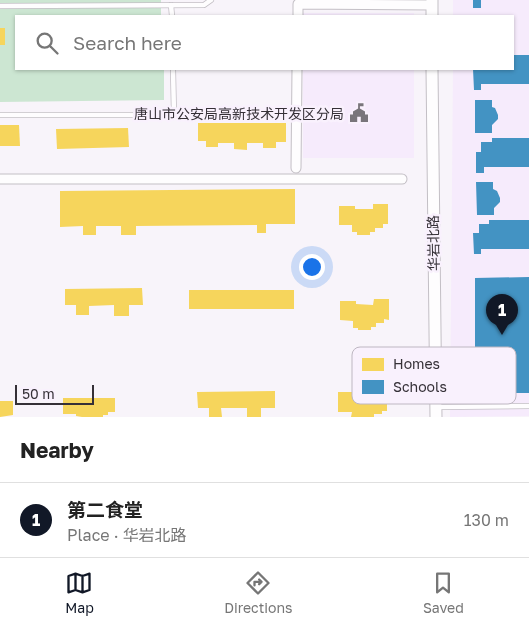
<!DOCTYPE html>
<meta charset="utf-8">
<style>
body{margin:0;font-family:"Golos Text","Noto Sans SC",sans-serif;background:#f6f6f6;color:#222}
.scale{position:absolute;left:15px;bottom:12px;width:79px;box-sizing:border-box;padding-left:5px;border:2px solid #353037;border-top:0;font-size:14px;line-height:18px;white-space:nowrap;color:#353037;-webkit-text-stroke:4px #f9f1fd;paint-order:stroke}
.you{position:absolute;left:311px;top:266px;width:18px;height:18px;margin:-12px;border:4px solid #fff;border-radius:50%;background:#1a73e8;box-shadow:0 0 0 8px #1a73e833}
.badge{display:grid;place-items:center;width:32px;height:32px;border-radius:50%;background:#111827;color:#fff;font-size:16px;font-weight:700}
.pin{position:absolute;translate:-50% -41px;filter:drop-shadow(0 1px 2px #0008)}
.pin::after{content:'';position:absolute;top:26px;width:18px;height:15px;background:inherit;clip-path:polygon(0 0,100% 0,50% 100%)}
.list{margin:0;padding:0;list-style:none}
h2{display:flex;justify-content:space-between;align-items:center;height:65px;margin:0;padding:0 20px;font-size:21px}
h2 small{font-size:16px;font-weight:400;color:#767676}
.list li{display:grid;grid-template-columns:32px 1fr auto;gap:15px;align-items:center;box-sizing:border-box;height:75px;padding:0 20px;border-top:1px solid #e0e0e0}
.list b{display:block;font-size:19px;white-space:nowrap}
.list p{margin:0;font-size:16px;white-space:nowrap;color:#767676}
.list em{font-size:16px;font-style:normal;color:#767676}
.icon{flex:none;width:28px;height:28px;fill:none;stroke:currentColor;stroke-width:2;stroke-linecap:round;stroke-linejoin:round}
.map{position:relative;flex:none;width:529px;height:417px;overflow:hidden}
.search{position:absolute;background:#fff;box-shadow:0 1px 4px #0004;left:15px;right:15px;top:15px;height:55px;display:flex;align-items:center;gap:12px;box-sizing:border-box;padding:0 18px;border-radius:0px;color:#767676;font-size:19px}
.sheet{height:140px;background:#fff}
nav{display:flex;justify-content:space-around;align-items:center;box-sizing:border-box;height:70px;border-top:1px solid #e0e0e0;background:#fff;font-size:14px;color:#767676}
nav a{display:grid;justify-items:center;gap:2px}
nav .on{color:#111827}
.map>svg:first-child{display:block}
</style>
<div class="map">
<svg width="529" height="417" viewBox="0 0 529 417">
<rect width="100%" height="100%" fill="#f8f4fa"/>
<g fill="#f6ebfc">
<path d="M453,0H529V416L450,417L453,69H513V16H453Z"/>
<rect x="303" y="13" width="111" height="3"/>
<rect x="303" y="69" width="111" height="89"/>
</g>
<path fill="#cce6d2" d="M0,0H161V16H16V69H164V100L0,102Z"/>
<g fill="#f6d55c">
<rect x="0" y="28" width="5" height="17"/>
<path d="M198,123H286V142H276V148H263V143H247V150L234,149V143H218V147H206V141H198Z"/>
<path d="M0,125H19L20,146H0Z"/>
<path d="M128,128L129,147L57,149L56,129Z"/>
<path d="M295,189V224H266V233H257V225L136,226V235H121V226H96V235H83V226L60,227V191Z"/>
<path d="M373,204H388V224H383V228H375V232H370V235H357V232H352V225H339V206H355V209H373Z"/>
<path d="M142,288L143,305H129V316H114V305L89,306V315H76V305H65V289Z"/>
<rect x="189" y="290" width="105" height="19"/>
<path d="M374,299H389V320L384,319V323H376V327H371V330H358V328H353V321L340,320V301H356V304L373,305Z"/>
<path d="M372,390H387V411H382V414H374V417H351L352,412H338V392H354V396H372Z"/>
<path d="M275,391V408H261V417H247V408H221L222,417H209V408H198L197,392Z"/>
<path d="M63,398H115V412H108V415H103V417H82L76,416V414H63Z"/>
<path d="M0,401H13V415L0,417Z"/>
</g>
<g fill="#4393c3">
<rect x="473" y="0" width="8" height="8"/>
<path d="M513,55H529V84H481V90H474L473,69H513Z"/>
<path d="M475,100H492V107L495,108L498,115V119L492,125V133H475Z"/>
<path d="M492,138H529V167H484V173H476V152H481V142H492Z"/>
<path d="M476,182H493V189L497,191L500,198V202L494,208V215H477Z"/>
<path d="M489,220H529V249H481V254H474L473,233H479V224H489Z"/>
<path d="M529,277V393H475V278Z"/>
</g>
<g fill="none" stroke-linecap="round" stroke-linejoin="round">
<g stroke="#c3bfc5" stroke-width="6">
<g id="service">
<path d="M171,5L172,16"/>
<path d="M0,6L204,5L211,0"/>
<path d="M0,115H174L173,69"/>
<path d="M438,407L529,406"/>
</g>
</g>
<g stroke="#c3bfc5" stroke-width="11">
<g id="minor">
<path d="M298,16V4L432,5"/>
<path d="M296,168L297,69"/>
<path d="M0,179H402"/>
</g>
</g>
<g stroke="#c3bfc5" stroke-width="13">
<g id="tertiary">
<path d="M432,0V16"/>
<path d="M432,69L436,417"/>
</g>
</g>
<use href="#service" stroke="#fefdfe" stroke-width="4.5"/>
<use href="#minor" stroke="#fefdfe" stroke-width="9"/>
<use href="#tertiary" stroke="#fefdfe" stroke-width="11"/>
</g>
<defs>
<g id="civic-bare" transform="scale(1.5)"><path d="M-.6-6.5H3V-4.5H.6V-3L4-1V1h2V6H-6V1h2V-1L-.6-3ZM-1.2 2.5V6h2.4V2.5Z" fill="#79757b" stroke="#f9f1fd" stroke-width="2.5" paint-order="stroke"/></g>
</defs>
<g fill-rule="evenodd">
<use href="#civic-bare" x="359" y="113"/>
</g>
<g text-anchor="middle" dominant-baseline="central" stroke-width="5" stroke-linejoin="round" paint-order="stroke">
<g font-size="14" fill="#353037" stroke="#f9f1fd" text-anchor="end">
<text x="344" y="113">唐山市公安局高新技术开发区分局</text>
</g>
<g font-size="14" fill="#353037" stroke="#f9f1fd">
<text transform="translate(433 243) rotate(-91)">华岩北路</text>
</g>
</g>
<rect x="352" y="347" width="164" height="57" rx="8" fill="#f9f1fd" stroke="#beb7c2" stroke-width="1"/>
<rect x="362" y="358" width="22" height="13" fill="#f6d55c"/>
<rect x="362" y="380" width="22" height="14" fill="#4393c3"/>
<g font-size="14" fill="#353037">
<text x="393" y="369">Homes</text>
<text x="393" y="392">Schools</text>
</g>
</svg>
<div class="scale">50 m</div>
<div class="you"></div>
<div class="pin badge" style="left:502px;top:335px">1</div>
<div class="search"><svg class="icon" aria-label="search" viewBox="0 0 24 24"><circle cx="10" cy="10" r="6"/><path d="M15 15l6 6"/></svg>Search here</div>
</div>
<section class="sheet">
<h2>Nearby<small></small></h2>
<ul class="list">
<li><span class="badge">1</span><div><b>第二食堂</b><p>Place · 华岩北路</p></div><em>130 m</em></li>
</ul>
</section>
<nav>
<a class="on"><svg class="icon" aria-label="map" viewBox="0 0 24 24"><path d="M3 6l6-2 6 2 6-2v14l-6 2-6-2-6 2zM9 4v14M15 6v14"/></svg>Map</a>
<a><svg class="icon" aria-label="directions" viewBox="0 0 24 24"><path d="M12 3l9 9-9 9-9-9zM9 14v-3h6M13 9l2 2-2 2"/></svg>Directions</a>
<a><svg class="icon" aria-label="saved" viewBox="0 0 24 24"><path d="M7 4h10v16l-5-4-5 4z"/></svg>Saved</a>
</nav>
